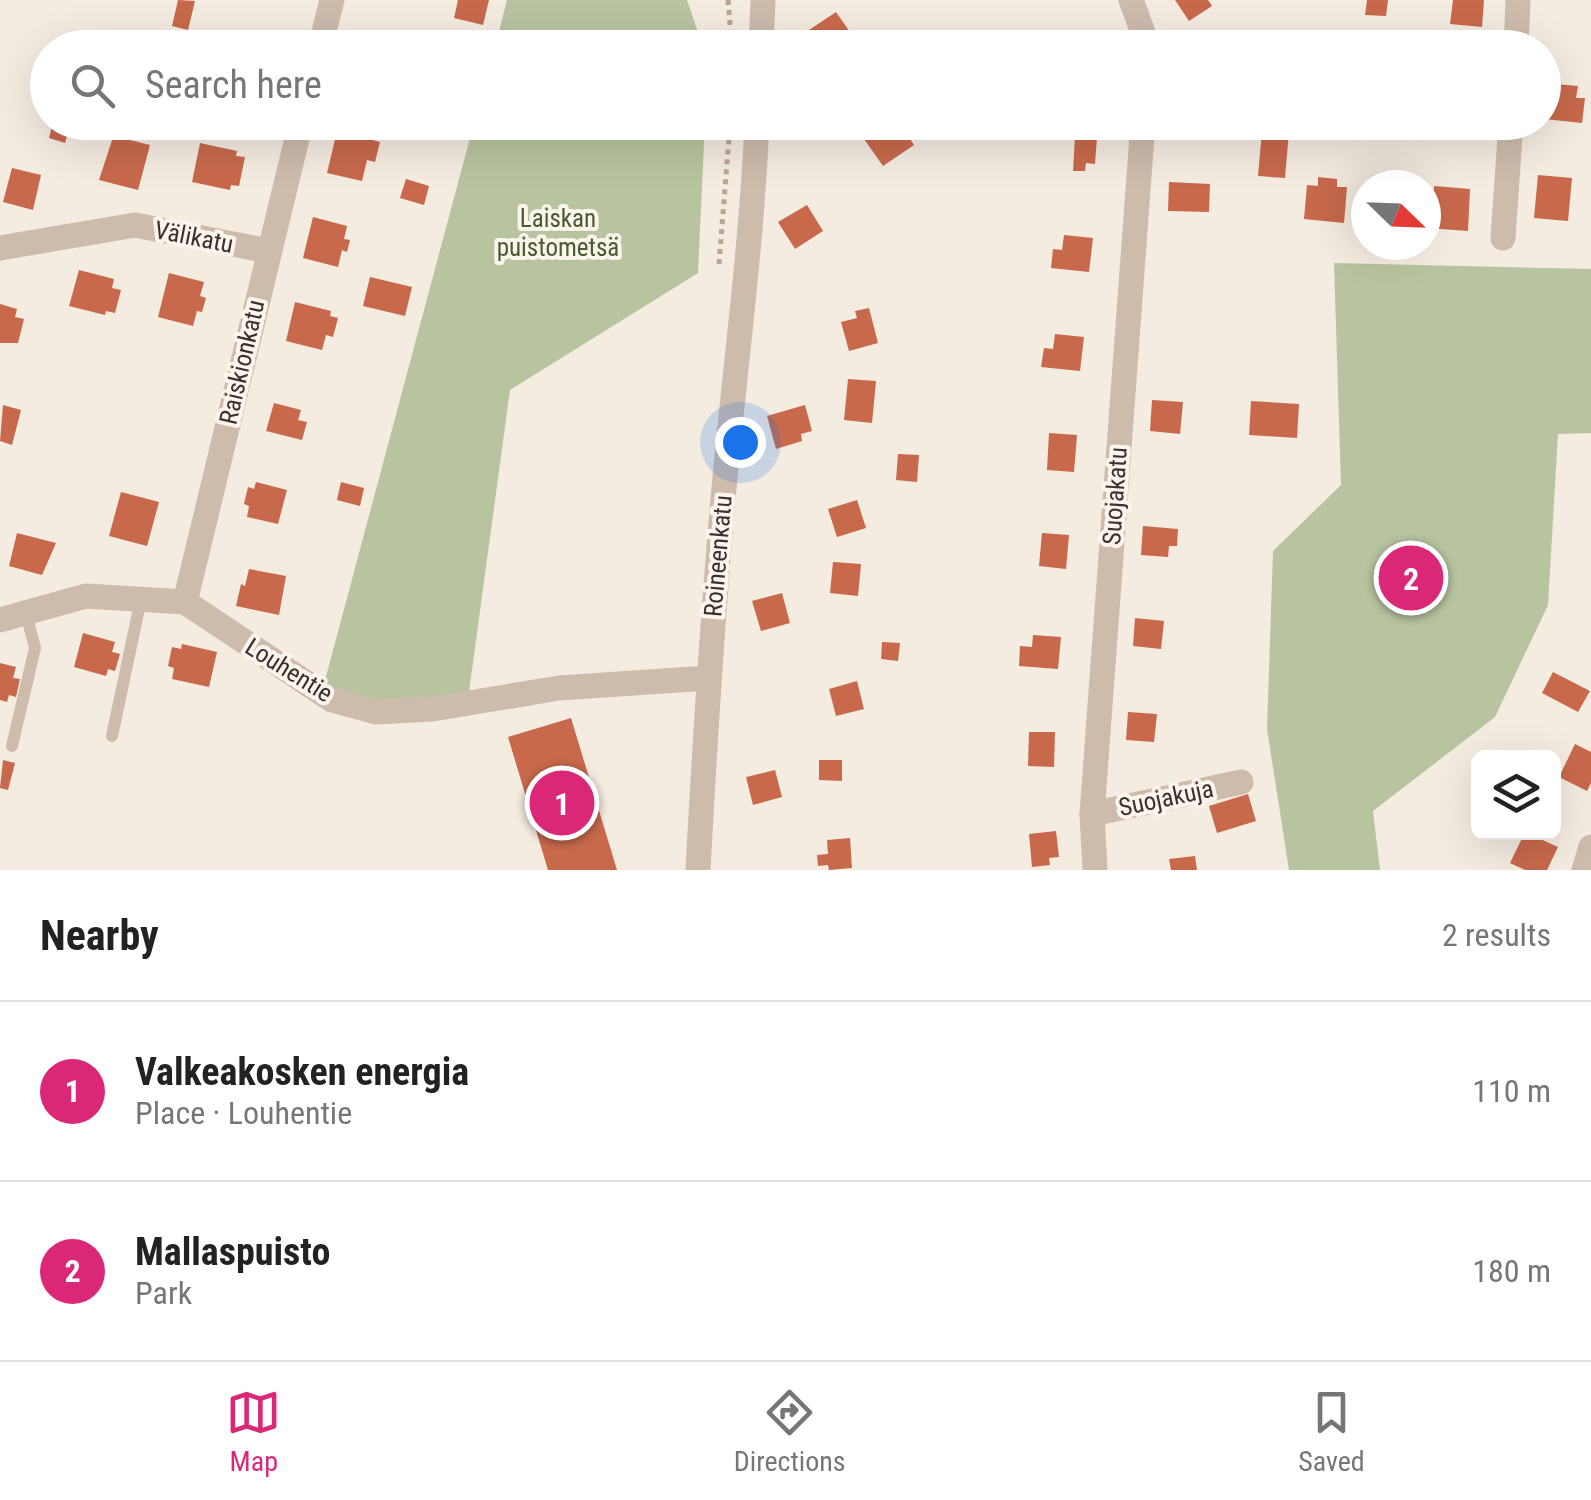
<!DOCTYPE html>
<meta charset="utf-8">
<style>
body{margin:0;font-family:"Roboto Condensed",sans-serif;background:#f2f2f2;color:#222}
.controls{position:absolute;right:30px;bottom:30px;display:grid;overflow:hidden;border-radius:15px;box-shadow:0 10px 40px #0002}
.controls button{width:90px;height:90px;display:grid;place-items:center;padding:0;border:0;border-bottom:2px solid #e0e0e0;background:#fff;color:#222;font:50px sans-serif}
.compass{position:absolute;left:1351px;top:170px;width:90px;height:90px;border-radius:50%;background:#fff;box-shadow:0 10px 40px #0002;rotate:113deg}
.you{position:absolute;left:740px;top:442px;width:35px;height:35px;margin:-25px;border:8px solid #fff;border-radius:50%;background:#1a73e8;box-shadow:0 0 0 15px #1a73e833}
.badge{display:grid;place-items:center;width:65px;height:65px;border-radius:50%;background:#db2777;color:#fff;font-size:32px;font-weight:700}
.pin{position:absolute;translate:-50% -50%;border:5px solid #fff;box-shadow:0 2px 10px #0006}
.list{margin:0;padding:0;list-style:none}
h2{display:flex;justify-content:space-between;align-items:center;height:130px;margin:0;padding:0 40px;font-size:42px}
h2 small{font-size:32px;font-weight:400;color:#767676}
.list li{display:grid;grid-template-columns:65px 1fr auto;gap:30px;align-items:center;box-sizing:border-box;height:180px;padding:0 40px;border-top:2px solid #e0e0e0}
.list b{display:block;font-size:38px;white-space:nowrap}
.list p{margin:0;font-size:32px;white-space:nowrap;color:#767676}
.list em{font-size:32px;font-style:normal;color:#767676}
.icon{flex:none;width:55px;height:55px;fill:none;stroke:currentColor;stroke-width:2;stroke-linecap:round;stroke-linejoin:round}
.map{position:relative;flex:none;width:1591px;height:870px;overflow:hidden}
.search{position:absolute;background:#fff;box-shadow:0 10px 40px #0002;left:30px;right:30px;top:30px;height:110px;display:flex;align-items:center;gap:25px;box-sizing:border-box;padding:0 35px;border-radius:55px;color:#767676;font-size:38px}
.sheet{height:490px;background:#fff}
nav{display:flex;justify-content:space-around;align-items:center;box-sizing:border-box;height:140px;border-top:2px solid #e0e0e0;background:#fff;font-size:28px;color:#767676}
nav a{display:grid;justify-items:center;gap:5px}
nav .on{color:#db2777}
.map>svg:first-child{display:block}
</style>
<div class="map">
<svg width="1591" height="870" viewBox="0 0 1591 870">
<rect width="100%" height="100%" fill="#f4ebe1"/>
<g fill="#b8c4a0">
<path d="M507,0H687L703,47H495Z"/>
<path d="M474,123H705L698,273L510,390L469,692C424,697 363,713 324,684Z"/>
<path d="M1334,263L1591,269V433L1558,434L1548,605L1495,717L1373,811L1380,870H1289L1267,729L1273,551L1341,485Z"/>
</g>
<g fill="#c8694b">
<path d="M178,0L195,1L188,30L172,26Z"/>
<path d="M458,0H489L483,25L454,18Z"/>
<path d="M1175,0H1208L1212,6L1189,21Z"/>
<path d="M1367,0H1388L1386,16L1365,15Z"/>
<path d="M1453,0H1484L1482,27L1450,24Z"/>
<path d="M836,12L857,42L849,48H807L804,44L814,37L809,30Z"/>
<path d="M1079,34L1107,37L1106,48H1078Z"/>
<path d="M1544,83L1578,86L1576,98H1585L1582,123L1544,119Z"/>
<path d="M53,122H71L65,143L49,138Z"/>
<path d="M873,122H899L914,145L883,166L864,139L875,132L870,125Z"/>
<path d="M116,128L124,130L122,138L150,145L138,190L99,180Z"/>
<path d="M1262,130L1289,132L1285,178L1258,176Z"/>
<path d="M337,131L380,142L375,162L367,160L362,181L327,173Z"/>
<path d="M1075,136L1097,138L1095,164L1086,163L1085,171H1073Z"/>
<path d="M200,143L237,151L236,156L245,157L239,186L231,185L230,190L192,182Z"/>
<path d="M12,168L41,175L33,210L3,202Z"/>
<path d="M1538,175L1572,178L1568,221L1534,218Z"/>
<path d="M1318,177L1337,179V187H1347L1344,223L1304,219L1307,185L1318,186Z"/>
<path d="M406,179L429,186L424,205L400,198Z"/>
<path d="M1169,182L1210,184L1209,212L1168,211Z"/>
<path d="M1434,186L1470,189L1468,231L1426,228V209H1433Z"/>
<path d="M807,205L823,231L795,249L778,222Z"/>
<path d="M313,217L347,226L344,239L350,240L347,252L342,250L338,267L303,258Z"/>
<path d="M1064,235L1093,238L1089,272L1051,268L1053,249L1062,250Z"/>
<path d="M79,270L114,279L112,288L121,290L115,313L106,311L105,315L69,306Z"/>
<path d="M169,273L204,282L200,296L206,298L202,312L197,311L193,326L158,317Z"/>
<path d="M370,277L412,287L405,316L363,306Z"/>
<path d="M295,302L331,311L330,316L338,318L333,337L326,335L322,350L286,341Z"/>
<path d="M0,304L17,309L15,317L24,319L18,343H0Z"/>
<path d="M869,308L878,343L849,351L841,322L857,318L855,311Z"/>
<path d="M1055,334L1084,337L1080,371L1041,367L1044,348L1053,349Z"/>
<path d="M848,379L876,381L872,423L844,420Z"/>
<path d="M1152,400L1183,402L1180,434L1150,431Z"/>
<path d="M1251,401L1299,404L1297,438L1249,435Z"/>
<path d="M274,403L301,410L298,420L307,422L302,440L266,431Z"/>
<path d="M3,405L21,410L12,445L0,441Z"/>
<path d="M805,405L812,431L801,434L802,441L776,449L767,416Z"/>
<path d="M1049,433L1077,435L1074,472L1047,470Z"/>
<path d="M898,454L919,455L917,482L896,480Z"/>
<path d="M256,482L287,490L278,524L247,517L249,506L244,504L248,487L254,489Z"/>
<path d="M341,482L364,488L360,506L337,500Z"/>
<path d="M121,492L159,502L147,546L109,536Z"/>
<path d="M857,500L866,528L837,537L828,509Z"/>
<path d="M1143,526L1178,529L1177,546H1169L1168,557L1141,555Z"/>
<path d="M17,533L56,543L42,575L9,566Z"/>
<path d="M1042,533L1069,535L1066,569L1039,566Z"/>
<path d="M833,562L861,564L858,596L830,593Z"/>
<path d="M249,569L286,576L279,615L236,606L241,584L245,586Z"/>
<path d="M782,593L790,623L761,631L752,601Z"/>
<path d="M1135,618L1164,621L1161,649L1133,646Z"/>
<path d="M83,633L115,642L112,652L120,654L115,671L108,669L106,676L74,667Z"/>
<path d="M1033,635L1061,637L1058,669L1019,666L1020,646L1032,647Z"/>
<path d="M882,642L900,643L898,661L881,659Z"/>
<path d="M182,644L217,652L209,687L172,679L174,668L168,666L172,647L181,649Z"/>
<path d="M0,663L16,667L13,678L20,679L16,697L9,695L7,702L0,700Z"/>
<path d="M1553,672L1590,691L1578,712L1542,693Z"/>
<path d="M857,681L864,709L836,716L829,689Z"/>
<path d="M1128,712L1157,714L1154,742L1126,740Z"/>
<path d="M571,718L617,870H548L508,737Z"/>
<path d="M1029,732H1055L1054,767L1028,766Z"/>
<path d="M1575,744L1591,752V783L1587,791L1559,777Z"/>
<path d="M3,760L15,763L8,790L0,788Z"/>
<path d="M819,760H842V781L819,780Z"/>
<path d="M775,770L782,797L753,805L746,777Z"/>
<path d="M1248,794L1256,821L1217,833L1209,806Z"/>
<path d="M1056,831L1059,857L1049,858L1050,865L1032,867L1029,834Z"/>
<path d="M1525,832L1558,847L1547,870H1525L1510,863Z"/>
<path d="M850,838L852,868L829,870L828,865L818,866L817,855L828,854L827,840Z"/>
<path d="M1195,856L1197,870H1171L1169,859Z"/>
</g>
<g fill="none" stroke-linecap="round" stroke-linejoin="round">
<g stroke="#b9a596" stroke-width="5" stroke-dasharray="5 5" stroke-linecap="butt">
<path d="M728,0L732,48"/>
<path d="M719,264L730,125"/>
</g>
<g stroke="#cdbbac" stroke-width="12">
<path d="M112,736L141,599"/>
<path d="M12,746L35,648L26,613"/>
</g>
<g stroke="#cdbbac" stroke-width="25">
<path d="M1131,0L1144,35L1143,48"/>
<path d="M320,48L332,0"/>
<path d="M1516,48L1518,0"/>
<path d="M1503,238L1511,122"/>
<path d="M0,248L135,225L269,251"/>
<path d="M185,602L301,122"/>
<path d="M0,620L86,596L185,602L332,700L376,712L433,709L559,688L708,678"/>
<path d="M1092,814L1241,782"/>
<path d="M1095,870L1092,814L1143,122"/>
<path d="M1584,870L1591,847"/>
</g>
<g stroke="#cdbbac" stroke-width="25">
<path d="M761,48L763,0"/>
<path d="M698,870C705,739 713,608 725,477C736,359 752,241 757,122"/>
</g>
</g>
<g text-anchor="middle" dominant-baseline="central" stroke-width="8" stroke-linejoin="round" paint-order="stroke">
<g font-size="25" fill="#4a5a2e" stroke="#fbf5ee">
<text x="558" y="218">Laiskan<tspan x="558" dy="29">puistometsä</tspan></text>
</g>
<g font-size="25" fill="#3b302b" stroke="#fbf5ee">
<text transform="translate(194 237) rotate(11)">Välikatu</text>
<text transform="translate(242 362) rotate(-77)">Raiskionkatu</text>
<text transform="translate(1115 496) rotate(-86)">Suojakatu</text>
<text transform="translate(718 556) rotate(-85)">Roineenkatu</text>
<text transform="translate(289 670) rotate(32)">Louhentie</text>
<text transform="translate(1166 798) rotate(-12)">Suojakuja</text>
</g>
</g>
</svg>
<div class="controls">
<button><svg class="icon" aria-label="layers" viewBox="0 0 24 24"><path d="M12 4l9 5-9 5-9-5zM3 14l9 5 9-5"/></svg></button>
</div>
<svg class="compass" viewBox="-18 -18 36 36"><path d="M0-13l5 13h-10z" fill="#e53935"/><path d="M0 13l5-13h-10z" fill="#767676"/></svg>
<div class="you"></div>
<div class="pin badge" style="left:562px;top:803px">1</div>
<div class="pin badge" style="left:1411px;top:578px">2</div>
<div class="search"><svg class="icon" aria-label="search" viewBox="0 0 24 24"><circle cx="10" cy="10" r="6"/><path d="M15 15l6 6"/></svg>Search here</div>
</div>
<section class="sheet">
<h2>Nearby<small>2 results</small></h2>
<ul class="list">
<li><span class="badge">1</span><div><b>Valkeakosken energia</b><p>Place · Louhentie</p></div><em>110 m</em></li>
<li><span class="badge">2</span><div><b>Mallaspuisto</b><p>Park</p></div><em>180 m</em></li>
</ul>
</section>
<nav>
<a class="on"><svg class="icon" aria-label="map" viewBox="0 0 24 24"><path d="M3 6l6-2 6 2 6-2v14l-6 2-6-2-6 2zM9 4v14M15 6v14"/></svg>Map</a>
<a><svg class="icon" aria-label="directions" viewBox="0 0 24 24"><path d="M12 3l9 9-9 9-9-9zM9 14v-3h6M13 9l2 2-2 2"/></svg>Directions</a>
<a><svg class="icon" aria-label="saved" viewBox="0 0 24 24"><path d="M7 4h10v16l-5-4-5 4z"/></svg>Saved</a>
</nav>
